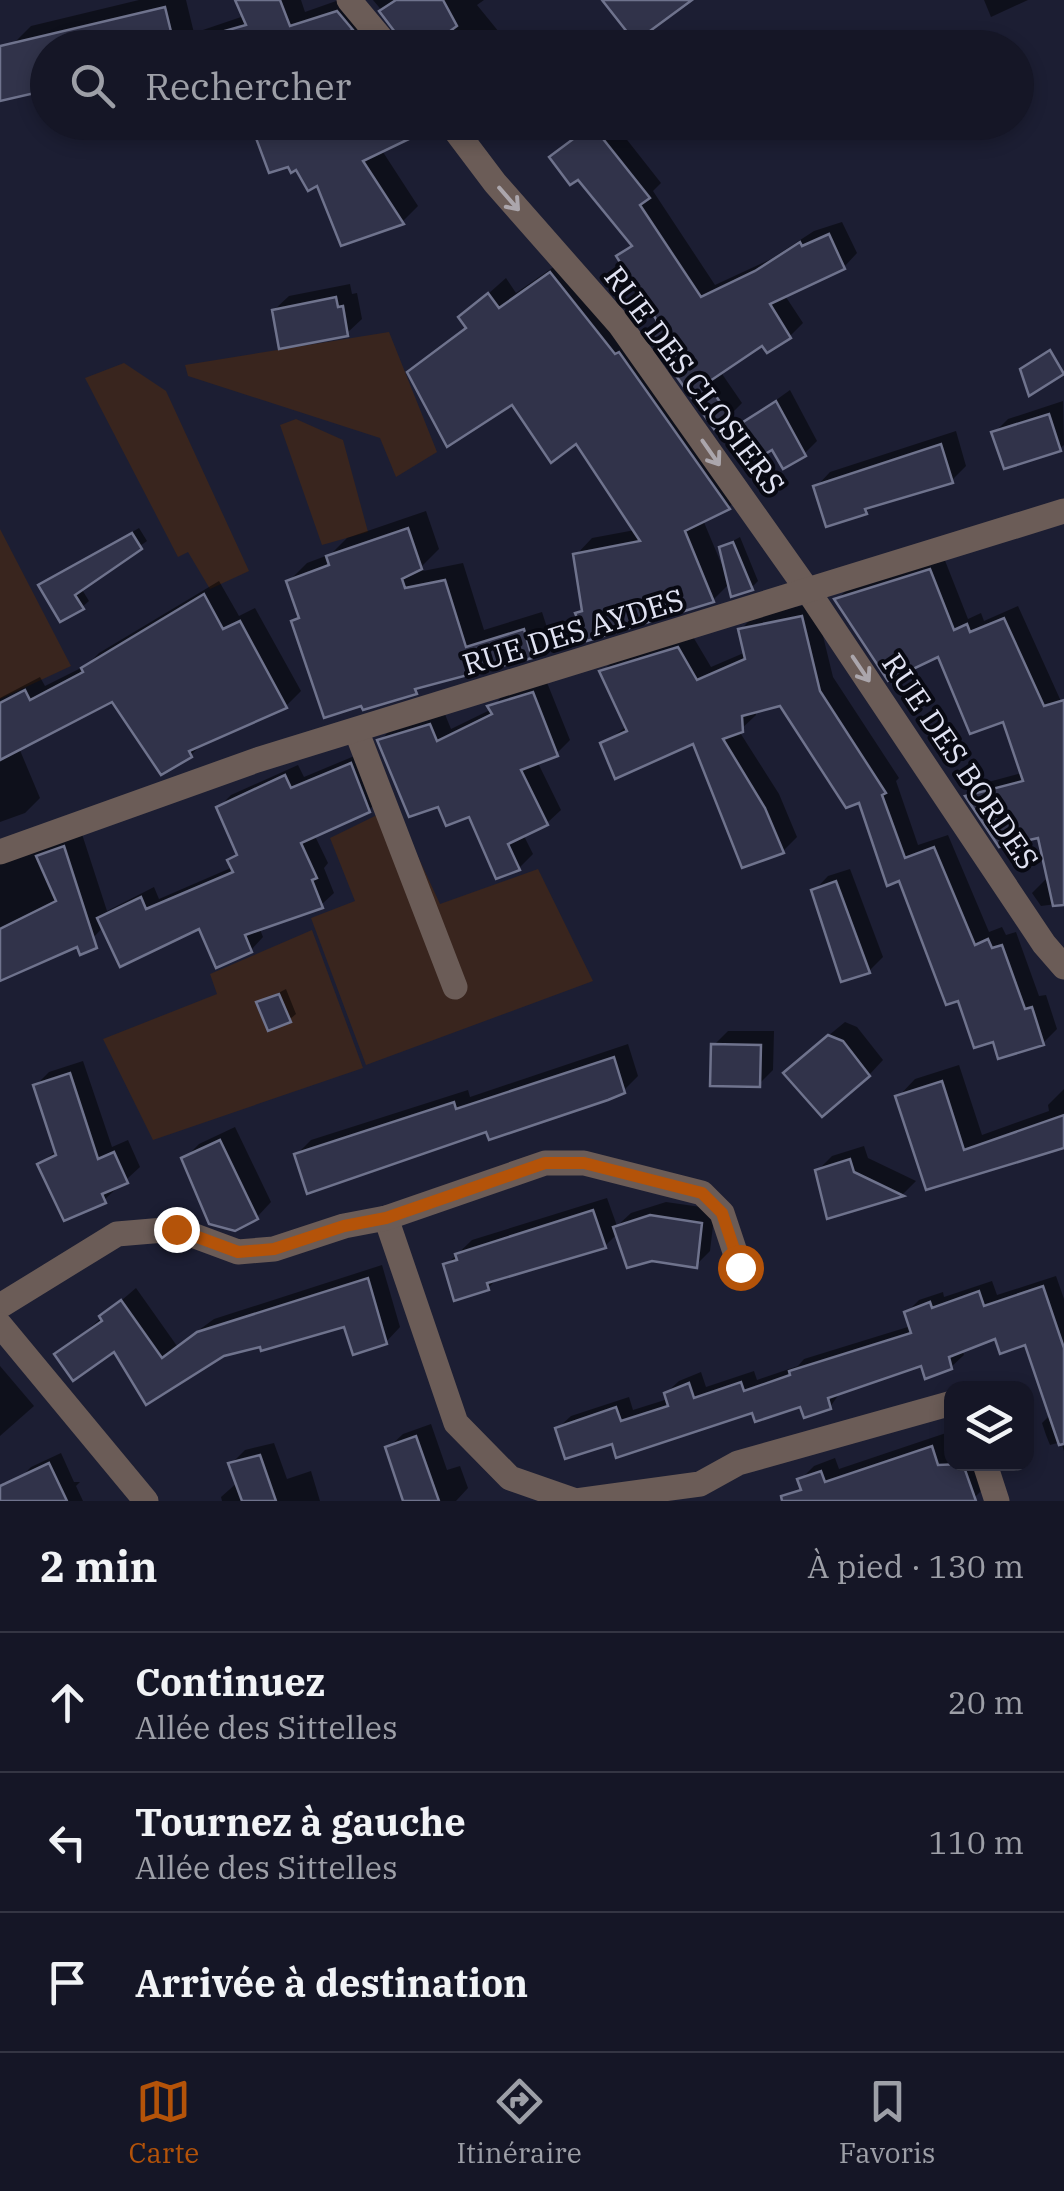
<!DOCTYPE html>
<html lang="fr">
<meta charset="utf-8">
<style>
body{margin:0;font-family:"IBM Plex Serif",serif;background:#1e1f2e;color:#f1f3f6}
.controls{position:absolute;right:30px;bottom:30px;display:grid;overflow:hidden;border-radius:20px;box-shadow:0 5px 15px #0003}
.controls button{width:90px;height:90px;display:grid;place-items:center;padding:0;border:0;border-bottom:2px solid #343543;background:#151626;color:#f1f3f6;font:50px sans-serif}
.stop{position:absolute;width:30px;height:30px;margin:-22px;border:8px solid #b45309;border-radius:50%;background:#fff}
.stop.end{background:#b45309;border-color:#fff;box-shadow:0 2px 10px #0008}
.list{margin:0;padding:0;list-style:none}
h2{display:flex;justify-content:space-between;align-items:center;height:130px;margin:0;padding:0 40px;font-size:42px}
h2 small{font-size:32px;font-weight:400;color:#9d9fa7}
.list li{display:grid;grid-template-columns:65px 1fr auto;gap:30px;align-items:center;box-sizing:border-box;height:140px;padding:0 40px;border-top:2px solid #343543}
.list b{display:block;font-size:38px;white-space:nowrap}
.list p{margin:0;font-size:32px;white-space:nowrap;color:#9d9fa7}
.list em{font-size:32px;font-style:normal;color:#9d9fa7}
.icon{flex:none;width:55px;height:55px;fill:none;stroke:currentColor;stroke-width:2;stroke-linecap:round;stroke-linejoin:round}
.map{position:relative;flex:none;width:1064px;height:1501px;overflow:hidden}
.search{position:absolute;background:#151626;box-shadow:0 5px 15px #0003;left:30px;right:30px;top:30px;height:110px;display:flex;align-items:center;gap:25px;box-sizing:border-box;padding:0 35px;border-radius:55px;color:#9d9fa7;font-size:38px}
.sheet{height:550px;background:#151626}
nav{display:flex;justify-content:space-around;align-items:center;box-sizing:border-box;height:140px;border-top:2px solid #343543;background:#151626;font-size:28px;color:#9d9fa7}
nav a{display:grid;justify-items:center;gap:5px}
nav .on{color:#b45309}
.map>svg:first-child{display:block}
</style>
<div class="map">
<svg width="1064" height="1501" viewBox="0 0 1064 1501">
<rect width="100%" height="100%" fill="#1c1e33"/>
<g fill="#39251e">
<path d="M389,332L437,452L396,477L380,438L188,376L185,365Z"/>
<path d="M124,363L166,391L249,571L210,589L188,552L178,557L85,378Z"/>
<path d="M296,419L343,440L368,532L322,545L280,425Z"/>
<path d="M0,529L71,666L0,699Z"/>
<path d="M377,815L407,833L440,904L538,869L593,981L366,1065L311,918L355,901L330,838Z"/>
<path d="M312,930L363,1068L153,1140L103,1039L217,994L210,974Z"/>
</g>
<g fill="#0007">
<path d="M139,0H186L194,33L244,16L237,0H301L305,12L339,0L402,48H48L0,99V68L12,45L31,26Z"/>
<path d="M373,0H484L477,5L512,48H441L434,39L422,48H406L404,37Z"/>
<path d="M984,0H1028L991,17Z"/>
<path d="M595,122H613L661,183L653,191L715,285L771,259L814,231L842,222L857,253L844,267L784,294L803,323L790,336L763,342L720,371L742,403L729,416L651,336L662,324L619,257L633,243L579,177L553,157Z"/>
<path d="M381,149L418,206L403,221L343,242L318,182L297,167Z"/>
<path d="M568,257L745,491L729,507L703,520L724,570L722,547L740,537L758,581L751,588L730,583L713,600L578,613L584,607L576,555L592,538L635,530L577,441L513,401L410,372L467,326L461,318L506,278L516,293Z"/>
<path d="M350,284L352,294L357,293L362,319L347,333L274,310L289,296Z"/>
<path d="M790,390L817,441L804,454L743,424Z"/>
<path d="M1063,401L1064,445L1059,449L994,433L1008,419Z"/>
<path d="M956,431L966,466L952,480L874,504L866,512L816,487L830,472Z"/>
<path d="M426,511L439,549L422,566L423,571L463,563L484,630L542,612L550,637L531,656L422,685L416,691L294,621L301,614L289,581L307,563L331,554L347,538Z"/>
<path d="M139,528L147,541L81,588L89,601L82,607L41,585Z"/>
<path d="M944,558L968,619L981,613L984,621L1018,606L1064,708V852L968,796L981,784L1022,773L1005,719L940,654L837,599L850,587Z"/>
<path d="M219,581L239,616L255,608L301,691L286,706L204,742L191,755L113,699L19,748L40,798L25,813L0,822V698L40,677L45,686L87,665L99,653Z"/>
<path d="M815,603L833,677L899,778L896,781L918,845L948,835L989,932L1002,927L1006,935L1016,932L1039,996L1046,995L1057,1029L1043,1043L994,1039L960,997L860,800L781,703L756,710V715L739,731L779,794L797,837L783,851L694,740L603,744L627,726L602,672L616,658L692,635L711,667L746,652L741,629L755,615Z"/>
<path d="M546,680L570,740L556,754L537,761L561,810L547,823L523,834L533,854L519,868L497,876L470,813L439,804L380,740L394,727L444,712L451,729L492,709L504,693Z"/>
<path d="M364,752L381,797L369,810L314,834L328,863L324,868L334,893L321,905L259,927L263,937L251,950L200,926H104L93,938L0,978V856L81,831L107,911L154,887L159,899L233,867L230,860L239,852L219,807L231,795L298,765L304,777Z"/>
<path d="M850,869L883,957L869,971L814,891L828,876Z"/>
<path d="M1064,874V903L1041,906L1032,893L1045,880Z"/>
<path d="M286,989L296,1014L289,1020L259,1003Z"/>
<path d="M845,1022L857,1027L883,1060L869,1075L800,1059Z"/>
<path d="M728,1031H774L773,1070L759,1084L714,1045Z"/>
<path d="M628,1044L638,1076L624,1090L488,1129L297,1154L311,1140L468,1090L470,1097Z"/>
<path d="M83,1061L112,1147L128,1140L140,1167L104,1200L40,1164L57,1150L36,1085L49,1072Z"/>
<path d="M959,1065L982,1135L1049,1111L1048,1105L1064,1089V1143L927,1187L898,1097L915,1079Z"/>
<path d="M235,1127L271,1202L257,1217L235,1228L184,1159L199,1144Z"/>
<path d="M864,1146L868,1158L916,1181L903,1194L829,1216L817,1171L832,1156Z"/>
<path d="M607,1198L617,1226L631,1213L666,1202L715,1209L710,1251L696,1265L618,1233L605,1246L500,1276L488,1288L446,1265L472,1240Z"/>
<path d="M382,1265L400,1327L386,1342L345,1324L223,1354L147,1402L115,1349L58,1355L136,1288L177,1346L214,1319Z"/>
<path d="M1056,1276L1064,1299V1451L1061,1442L1050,1445L1046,1435L1042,1423L1051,1414L1027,1342L997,1336L962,1349L964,1355L951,1367L923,1363L842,1390L830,1407L801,1404L753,1410L613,1441L558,1428L571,1416L629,1397L633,1410L668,1399L666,1393L679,1381L701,1372L706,1387L754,1371L757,1380L798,1366L804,1359L911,1326L907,1312L919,1300L943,1292L944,1297L992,1281L997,1295Z"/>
<path d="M0,1366L34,1406L0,1436Z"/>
<path d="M431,1424L447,1470L460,1466L468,1488L456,1501H406L388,1448L403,1434Z"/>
<path d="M946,1433L952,1464H981L988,1484L974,1498L807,1501L800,1480L814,1466L835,1458L839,1469Z"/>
<path d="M274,1443L287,1479L311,1471L320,1501H222L221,1497L238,1482L231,1464L245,1450Z"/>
<path d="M61,1453L74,1482H80L76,1486L83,1501H0L4,1482H22L19,1479L31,1467Z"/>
</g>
<g fill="#31334a" stroke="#6f738d" stroke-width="2.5">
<path d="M235,0H280L290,26L337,11L353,30L306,48H194L193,40L246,25Z"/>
<path d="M396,0H443L457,26L427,48H407L379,11Z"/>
<path d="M602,0H692L635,42Z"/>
<path d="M165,7L175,48H48V90L0,101V46Z"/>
<path d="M250,122H433L434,127L363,161L404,224L341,246L317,186L308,191L296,170L291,173L288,167L269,173Z"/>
<path d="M592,125L650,198L640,205L701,297L755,271L800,242L802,246L829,234L845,269L770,304L791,338L767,353L762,346L707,383L731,418L714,429L647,335L661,327L616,256L632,246L578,180L570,185L549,157Z"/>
<path d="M550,272L615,354L619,352L730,509L685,531L714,602L587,641L575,613L582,611L573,554L640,541L576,444L551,463L512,405L447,447L407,372L466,328L458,317L488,293L499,308Z"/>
<path d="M336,297L338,307L343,306L348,336L279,349L272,310Z"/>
<path d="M1050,350L1064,374L1029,396L1020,369Z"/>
<path d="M776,401L806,456L783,469L772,450L760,457L740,424Z"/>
<path d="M1049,414L1061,451L1004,469L991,432Z"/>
<path d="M941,444L953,483L865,509L867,514L826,527L813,486Z"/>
<path d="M408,528L422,569L402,579L405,588L445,580L466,647L524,629L532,658L415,689L417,694L363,710L361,706L324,718L291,621L299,618L286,581L329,565L326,556Z"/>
<path d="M132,533L142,549L75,595L84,609L60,622L38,585Z"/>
<path d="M733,542L753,590L731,597L719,547Z"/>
<path d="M930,569L954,630L967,624L970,632L1004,618L1044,706L1064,700V905L1053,906L1038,838L999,847L965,796L1023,781L1003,722L970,734L938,657L888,681L834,599Z"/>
<path d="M204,594L223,629L240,621L287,708L189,751L192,757L161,775L112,702L0,760V703L25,690L30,700L83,672L81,668Z"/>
<path d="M802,616L820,691L886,793L882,795L905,858L934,847L975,945L988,939L992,948L1002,945L1025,1009L1032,1007L1044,1045L998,1059L993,1042L974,1048L958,1001L946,1005L899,881L887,886L859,803L846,808L780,706L742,716L743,732L723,739L765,808L784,853L742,868L693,744L615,779L600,743L627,731L599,671L678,647L697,680L745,659L738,629Z"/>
<path d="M533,692L558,756L521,770L548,825L508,844L520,870L496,879L469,817L446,826L438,807L409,817L377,740L430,724L437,741L492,714L487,706Z"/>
<path d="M351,763L370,812L301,843L317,878L312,880L323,908L245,935L252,952L216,968L199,929L120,967L97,918L141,897L146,909L233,872L227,860L237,855L216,807L285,775L291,788Z"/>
<path d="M64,846L97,948L80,955L77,947L0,981V929L56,901L36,856Z"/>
<path d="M836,881L870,973L841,982L811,890Z"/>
<path d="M279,994L291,1022L268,1031L256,1002Z"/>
<path d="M828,1035L843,1041L870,1076L822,1117L783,1073Z"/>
<path d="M711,1044L761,1045L760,1087L710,1086Z"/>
<path d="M614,1057L625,1093L608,1100L489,1140L486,1132L307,1194L294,1154L454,1102L456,1109Z"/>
<path d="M70,1073L98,1159L114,1152L128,1183L102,1194L106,1203L64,1221L37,1164L56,1155L33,1085Z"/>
<path d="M942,1081L964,1150L1064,1115V1148L926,1190L895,1096Z"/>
<path d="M220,1140L258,1219L235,1231L209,1224L181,1158Z"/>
<path d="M850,1159L854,1172L904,1196L827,1219L815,1170Z"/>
<path d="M593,1210L606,1248L487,1283L489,1290L454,1301L443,1264L457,1260L455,1254Z"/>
<path d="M650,1215L702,1223L697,1268L652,1261L627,1268L613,1227Z"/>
<path d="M368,1278L387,1344L353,1355L344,1327L261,1351L260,1347L224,1356L146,1405L114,1352L73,1381L54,1354L102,1321L99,1316L121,1300L162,1358L197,1332Z"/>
<path d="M1043,1286L1064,1348V1444L1059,1445L1025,1345L1000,1354L995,1339L949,1357L952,1369L925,1379L921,1366L828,1398L831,1409L804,1418L800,1407L755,1422L752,1413L616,1458L612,1444L565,1459L555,1428L616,1407L621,1421L668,1406L664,1393L689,1383L694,1398L741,1382L744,1391L790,1375L789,1371L911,1333L904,1312L930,1302L932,1308L979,1291L984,1306Z"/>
<path d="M416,1436L439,1501H403L385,1447Z"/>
<path d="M932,1446L938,1465L963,1464L976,1501H782L781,1496L801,1490L797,1479L821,1471L825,1482Z"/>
<path d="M260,1455L276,1501H242L228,1463Z"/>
<path d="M49,1463L67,1501H0V1486Z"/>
</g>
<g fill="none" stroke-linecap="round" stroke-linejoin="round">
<g stroke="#6b5c57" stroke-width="25">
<path d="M349,0L389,48"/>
<path d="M449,122L495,183L620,325L806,588L1044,944L1064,967"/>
<path d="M356,730L455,987"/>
<path d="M386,1218L456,1423L510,1478L576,1501L700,1484L738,1463L952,1403"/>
<path d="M0,1306L117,1234L176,1229L238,1252L274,1249L344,1226L386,1218L545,1163H584L702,1193L722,1213L740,1267"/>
<path d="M0,1325L146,1501"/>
<path d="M985,1464L997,1501"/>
</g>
<path stroke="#6b5c57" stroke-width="25" d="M0,852L257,760L1064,511"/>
</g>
<defs><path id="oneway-shaft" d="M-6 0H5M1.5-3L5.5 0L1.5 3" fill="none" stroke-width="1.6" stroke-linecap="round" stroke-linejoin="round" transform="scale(2.5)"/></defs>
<g stroke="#aba6ac">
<use href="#oneway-shaft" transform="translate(509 199) rotate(49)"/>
<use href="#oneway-shaft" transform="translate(711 453) rotate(55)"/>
<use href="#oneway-shaft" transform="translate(861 669) rotate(56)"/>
</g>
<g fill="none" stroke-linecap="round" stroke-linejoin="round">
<path stroke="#b45309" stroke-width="12" d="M176,1229L238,1252L274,1249L344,1226L386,1218L545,1163H584L702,1193L722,1213L740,1267"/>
</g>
<g text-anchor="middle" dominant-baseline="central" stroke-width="8" stroke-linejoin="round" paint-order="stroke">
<g font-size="30" fill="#e0e2f2" stroke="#080912">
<text transform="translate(695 380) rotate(53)">RUE DES CLOSIERS</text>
<text transform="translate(573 631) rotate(-17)">RUE DES AYDES</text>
<text transform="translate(961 761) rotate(56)">RUE DES BORDES</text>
</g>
</g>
</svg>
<div class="controls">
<button><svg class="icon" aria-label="layers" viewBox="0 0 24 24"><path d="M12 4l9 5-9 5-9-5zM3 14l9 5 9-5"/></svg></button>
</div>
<div class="stop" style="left:740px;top:1267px"></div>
<div class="stop end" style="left:176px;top:1229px"></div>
<div class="search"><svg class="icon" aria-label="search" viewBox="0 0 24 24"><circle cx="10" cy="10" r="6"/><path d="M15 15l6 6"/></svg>Rechercher</div>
</div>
<section class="sheet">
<h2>2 min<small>À pied · 130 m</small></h2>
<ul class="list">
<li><svg class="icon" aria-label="ahead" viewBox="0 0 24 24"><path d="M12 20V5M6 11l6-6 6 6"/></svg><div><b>Continuez</b><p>Allée des Sittelles</p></div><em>20 m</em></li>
<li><svg class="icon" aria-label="left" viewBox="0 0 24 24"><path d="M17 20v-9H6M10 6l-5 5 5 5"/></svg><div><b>Tournez à gauche</b><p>Allée des Sittelles</p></div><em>110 m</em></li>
<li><svg class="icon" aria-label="arrive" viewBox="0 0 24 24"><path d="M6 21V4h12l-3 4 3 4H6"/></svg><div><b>Arrivée à destination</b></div></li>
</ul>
</section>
<nav>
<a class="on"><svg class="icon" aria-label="map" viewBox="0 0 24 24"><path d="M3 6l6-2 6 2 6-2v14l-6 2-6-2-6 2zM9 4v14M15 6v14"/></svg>Carte</a>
<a><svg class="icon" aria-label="directions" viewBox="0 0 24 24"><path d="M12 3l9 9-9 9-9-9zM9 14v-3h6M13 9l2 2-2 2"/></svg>Itinéraire</a>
<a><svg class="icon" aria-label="saved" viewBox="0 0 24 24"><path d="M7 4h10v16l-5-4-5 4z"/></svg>Favoris</a>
</nav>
